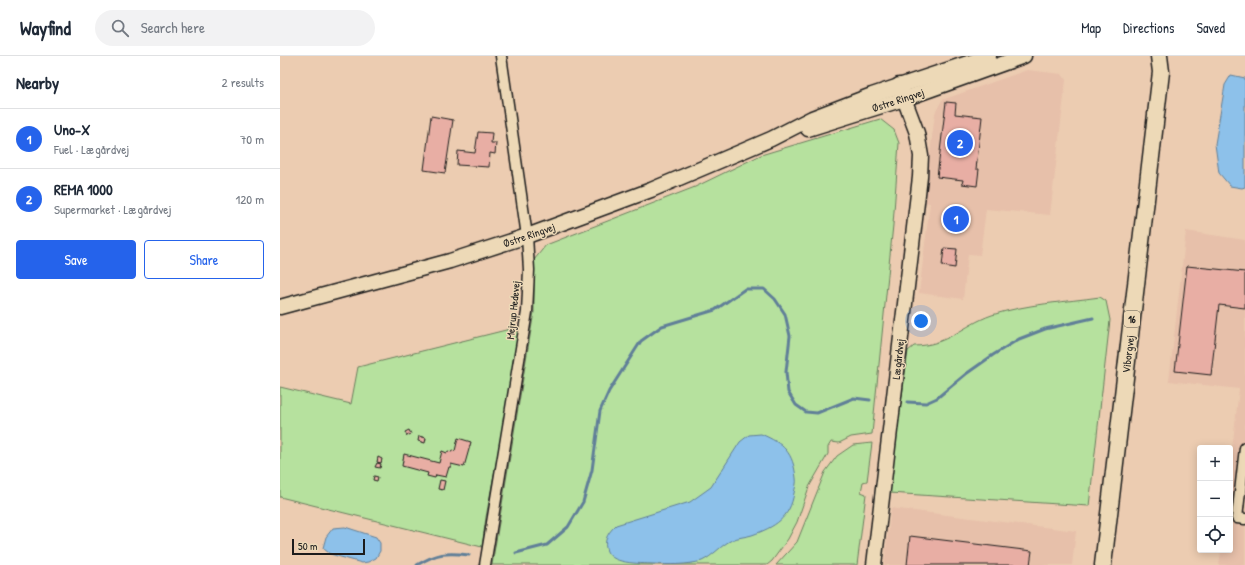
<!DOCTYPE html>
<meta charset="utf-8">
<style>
body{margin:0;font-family:"Patrick Hand",sans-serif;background:#f2f2f3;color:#1f2937}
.controls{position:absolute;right:12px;bottom:12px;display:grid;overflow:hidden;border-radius:4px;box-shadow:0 2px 10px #0003}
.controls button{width:36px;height:36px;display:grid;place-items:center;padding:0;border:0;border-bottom:1px solid #e0e1e3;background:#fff;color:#1f2937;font:20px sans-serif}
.scale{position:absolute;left:12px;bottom:10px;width:73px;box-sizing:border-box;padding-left:4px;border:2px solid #1c1c1c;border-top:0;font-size:11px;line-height:14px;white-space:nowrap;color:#1c1c1c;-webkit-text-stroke:3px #edd9b7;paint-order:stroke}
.you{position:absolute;left:641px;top:265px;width:14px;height:14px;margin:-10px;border:3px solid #fff;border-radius:50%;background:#1a73e8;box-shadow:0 0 0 6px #1a73e833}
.badge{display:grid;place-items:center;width:26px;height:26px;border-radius:50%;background:#2563eb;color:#fff;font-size:13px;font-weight:700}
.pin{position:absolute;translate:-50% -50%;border:2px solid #fff;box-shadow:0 1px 4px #0006}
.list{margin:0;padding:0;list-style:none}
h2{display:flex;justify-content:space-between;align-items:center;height:52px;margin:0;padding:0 16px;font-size:17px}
h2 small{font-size:13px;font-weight:400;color:#747a83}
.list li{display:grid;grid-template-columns:26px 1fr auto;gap:12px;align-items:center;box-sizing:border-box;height:60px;padding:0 16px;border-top:1px solid #e0e1e3}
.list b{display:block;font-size:15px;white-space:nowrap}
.list p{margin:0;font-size:13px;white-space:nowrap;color:#747a83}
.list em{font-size:13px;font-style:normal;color:#747a83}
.actions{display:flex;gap:8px;padding:12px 16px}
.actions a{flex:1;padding:9px 0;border:1px solid #2563eb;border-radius:4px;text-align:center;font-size:14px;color:#2563eb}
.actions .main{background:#2563eb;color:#fff}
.icon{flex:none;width:22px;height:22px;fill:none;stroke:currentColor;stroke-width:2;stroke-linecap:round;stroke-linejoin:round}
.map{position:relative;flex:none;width:965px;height:509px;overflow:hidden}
header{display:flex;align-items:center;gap:24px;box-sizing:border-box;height:56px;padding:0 20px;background:#fff;border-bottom:1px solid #e0e1e3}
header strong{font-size:19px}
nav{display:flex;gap:22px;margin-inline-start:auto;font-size:14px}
.search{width:280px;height:36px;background:#f2f2f3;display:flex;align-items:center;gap:10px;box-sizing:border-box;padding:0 14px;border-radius:22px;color:#747a83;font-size:15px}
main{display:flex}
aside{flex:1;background:#fff}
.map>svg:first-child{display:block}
</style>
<header>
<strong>Wayfind</strong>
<div class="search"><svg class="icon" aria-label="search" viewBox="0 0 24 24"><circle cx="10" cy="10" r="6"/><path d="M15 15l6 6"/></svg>Search here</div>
<nav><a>Map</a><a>Directions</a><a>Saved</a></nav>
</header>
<main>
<aside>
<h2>Nearby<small>2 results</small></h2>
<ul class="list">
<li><span class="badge">1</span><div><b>Uno-X</b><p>Fuel · Lægårdvej</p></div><em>70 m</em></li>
<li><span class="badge">2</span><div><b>REMA 1000</b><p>Supermarket · Lægårdvej</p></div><em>120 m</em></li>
</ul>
<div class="actions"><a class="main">Save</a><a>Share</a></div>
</aside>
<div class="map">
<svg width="965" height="509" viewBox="0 0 965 509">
<rect width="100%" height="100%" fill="#ecccb1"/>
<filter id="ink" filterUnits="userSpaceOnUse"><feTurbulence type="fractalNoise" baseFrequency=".025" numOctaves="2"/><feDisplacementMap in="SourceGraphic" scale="8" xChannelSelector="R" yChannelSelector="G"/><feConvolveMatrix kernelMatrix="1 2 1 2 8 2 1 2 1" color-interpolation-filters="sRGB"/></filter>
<g filter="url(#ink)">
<g fill="#e7c0aa">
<path d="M747,14L782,18L786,24L770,159L706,153L700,199L688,198L683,243L639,237L650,147L644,146L655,57L662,44Z"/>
<path d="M906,175L965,184V509H939L941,494H950V411L959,333L889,325Z"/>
<path d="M611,452L796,475L792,509H604Z"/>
</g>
<g fill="#b6e19e" stroke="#697e5d">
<path d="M600,63L614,74L619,87L613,169L592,378L571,381L559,387L551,386L548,391V398L529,431L517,466L508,483L492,505L487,509H212L254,256V204L266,189L415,131L481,99Z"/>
<path d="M820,241L826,245L830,264L809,450L609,437L628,295L634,290C667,290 683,269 712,259C746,248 785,246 820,241Z"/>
<path d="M242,270L206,461L202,491L0,441V331L71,348L78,311Z"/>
<path d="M592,387L587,425L583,426L581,436L586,438L577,509H496L517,486L545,416L557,400L573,389Z"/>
</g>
<g fill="#8dc1ea" stroke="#607f98">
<path d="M951,19L965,22V131L962,132L950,130L939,117L935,88L945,29Z"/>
<path d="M481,378C504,388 513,396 516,422C517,427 515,432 514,437C510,462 495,471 472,479C466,481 458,481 452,484C441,489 433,500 422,505C407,509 389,509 374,508C359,507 329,509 326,492C324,482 329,476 336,469L410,446L431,431L460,386L469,379Z"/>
<path d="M65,471L96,481L100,487V495L96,502L88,506L82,507L50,498L43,492L46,481L53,472Z"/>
</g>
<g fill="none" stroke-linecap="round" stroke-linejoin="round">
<g stroke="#607f98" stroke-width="3">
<path d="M627,346L646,347L657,342L686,318L713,299L739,283L765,273L813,262"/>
<path d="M236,497L267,489L288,471L303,446L312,414L320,355L329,335L361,285L382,270L435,254L465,233H484L495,243L505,258L510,280L506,316L508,336L516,349L526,356L537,357L574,342L590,344"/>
<path d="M137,509C157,497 166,496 189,499"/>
</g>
</g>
<g fill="#e8aea4" stroke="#1c1c1c">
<path d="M666,46L676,47L675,58L702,61L696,113H699L697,130L682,128L683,124L657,121Z"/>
<path d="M151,60L173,64L165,117L144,114Z"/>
<path d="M198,76L212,77L211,87H216L215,98L210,97L209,111L177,109L178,95L195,97Z"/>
<path d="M672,152L682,153L680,174L669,173Z"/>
<path d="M664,192L677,193L675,212L662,210Z"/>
<path d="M907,210L965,216V252L939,249L931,319L895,315Z"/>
<path d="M129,374L131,378L127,380L125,376Z"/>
<path d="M139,380L146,382L145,387L138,385Z"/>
<path d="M178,382L191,386L184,411L171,408V411H169L166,421L156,419L155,422L147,420L148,417L122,410L124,398L159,407L162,395L167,397L168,395L172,396V394L175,395Z"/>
<path d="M98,401L102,403L101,407L97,406Z"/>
<path d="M97,407L101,408L100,412L95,411Z"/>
<path d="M94,420L98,421L97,425L93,424Z"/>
<path d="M160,424L165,425L163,434L158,433Z"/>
<path d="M630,480L752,495L750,509H627Z"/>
</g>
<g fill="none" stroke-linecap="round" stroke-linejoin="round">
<g stroke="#1c1c1c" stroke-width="13">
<g id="street">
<path d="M965,392L957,462L965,463"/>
<path d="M205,509L247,256L249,214L247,180L221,0"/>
</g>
</g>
<g stroke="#1c1c1c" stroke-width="17">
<g id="secondary">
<path d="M528,73L624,43L744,0"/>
<path d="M0,251L170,205L247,180L371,134L491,83L532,62L592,39L709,0"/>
<path d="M594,509L640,121L641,100L637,77L619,29"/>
</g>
</g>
<g stroke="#1c1c1c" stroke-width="19">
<path id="primary" d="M823,509L881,16L879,0"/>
</g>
<use href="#street" stroke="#edd9b7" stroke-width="10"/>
<use href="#secondary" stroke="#edd9b7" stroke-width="14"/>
<use href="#primary" stroke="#edd9b7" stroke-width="16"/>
</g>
</g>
<g text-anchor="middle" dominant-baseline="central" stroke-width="3" stroke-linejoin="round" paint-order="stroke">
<rect fill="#edd9b7" stroke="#5b554a" stroke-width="1" x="844" y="255" width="16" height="16" rx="3"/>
<g font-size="10" font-weight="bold" fill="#1c1c1c">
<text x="852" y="263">16</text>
</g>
<g font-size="11" fill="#1c1c1c" stroke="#edd9b7">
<text transform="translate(618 44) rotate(-18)">Østre Ringvej</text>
<text transform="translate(249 179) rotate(-19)">Østre Ringvej</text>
<text transform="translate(233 254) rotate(-84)">Mejrup Hedevej</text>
<text transform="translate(848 298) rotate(-83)">Viborgvej</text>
<text transform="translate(618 303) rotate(-84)">Lægårdvej</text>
</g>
</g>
</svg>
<div class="controls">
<button>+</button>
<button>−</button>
<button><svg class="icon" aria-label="locate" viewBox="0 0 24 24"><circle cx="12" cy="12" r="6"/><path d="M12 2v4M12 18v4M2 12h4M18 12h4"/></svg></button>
</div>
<div class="scale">50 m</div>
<div class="you"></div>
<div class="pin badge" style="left:676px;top:163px">1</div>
<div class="pin badge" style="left:680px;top:87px">2</div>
</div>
</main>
